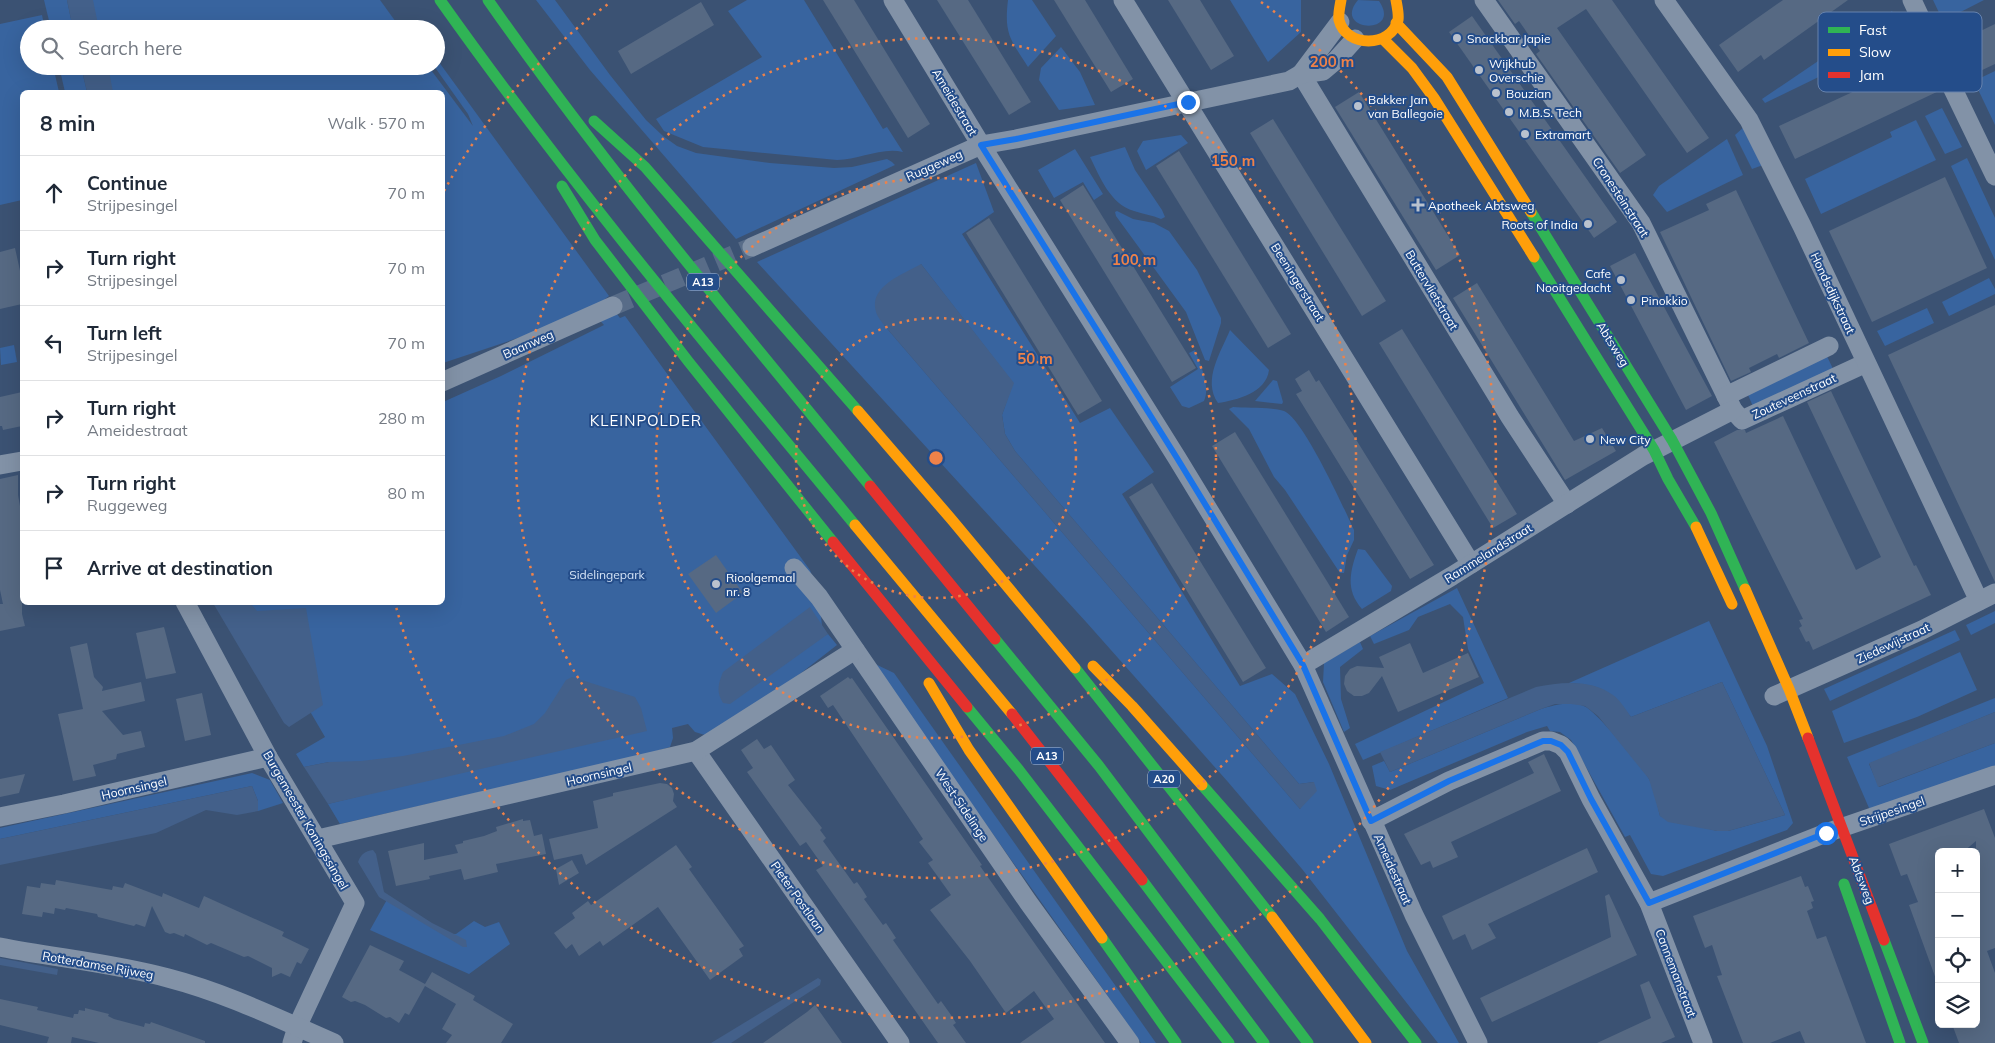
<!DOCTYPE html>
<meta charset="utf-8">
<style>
body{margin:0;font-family:Mulish,sans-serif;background:#f6f6f7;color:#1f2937}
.controls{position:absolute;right:15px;bottom:15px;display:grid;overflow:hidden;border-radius:8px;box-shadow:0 5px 20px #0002}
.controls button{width:45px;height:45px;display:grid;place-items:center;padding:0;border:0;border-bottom:1px solid #e0e1e3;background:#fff;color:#1f2937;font:25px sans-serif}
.stop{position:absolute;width:15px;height:15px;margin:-11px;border:4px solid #1a73e8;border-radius:50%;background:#fff}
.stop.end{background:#1a73e8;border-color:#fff;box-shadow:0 1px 5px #0008}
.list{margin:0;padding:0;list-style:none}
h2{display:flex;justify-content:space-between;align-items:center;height:65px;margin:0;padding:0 20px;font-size:21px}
h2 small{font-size:16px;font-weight:400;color:#747a83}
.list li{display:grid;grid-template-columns:32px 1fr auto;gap:15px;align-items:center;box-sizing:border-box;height:75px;padding:0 20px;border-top:1px solid #e0e1e3}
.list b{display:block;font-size:19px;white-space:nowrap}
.list p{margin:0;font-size:16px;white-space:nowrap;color:#747a83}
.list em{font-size:16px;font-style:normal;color:#747a83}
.icon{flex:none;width:28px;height:28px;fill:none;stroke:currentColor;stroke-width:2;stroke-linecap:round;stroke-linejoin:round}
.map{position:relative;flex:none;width:1995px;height:1043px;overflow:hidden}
.search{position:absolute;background:#fff;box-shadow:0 5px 20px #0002;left:20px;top:20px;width:425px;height:55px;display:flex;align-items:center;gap:12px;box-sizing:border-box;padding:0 18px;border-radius:28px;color:#747a83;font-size:19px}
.panel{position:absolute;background:#fff;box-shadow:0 5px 20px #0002;left:20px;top:90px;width:425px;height:515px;border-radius:8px}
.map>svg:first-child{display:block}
</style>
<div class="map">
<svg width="1995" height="1043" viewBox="0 0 1995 1043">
<rect width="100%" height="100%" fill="#3b5273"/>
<g fill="#38649f" fill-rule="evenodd">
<path d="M44,0H67L73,29H51Z"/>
<path d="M85,0H380L401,29H88Z"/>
<path d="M536,0H555L610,75L646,120L663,136L677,146L696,153L770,163L834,168L852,167L887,159L892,162L895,165L736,239L590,70Z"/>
<path d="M747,0H804L883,129L887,127L903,152C881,147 859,160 837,160L703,147L664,131L656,119L762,57L728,11Z"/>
<path d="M1008,0H1032L1056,36L1028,67C1010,39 1004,34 1008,0Z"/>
<path d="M1230,0H1301V32L1268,62Z"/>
<path d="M1358,0L1379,1C1403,36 1331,32 1358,0Z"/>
<path d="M1933,0H1984L1943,21Z"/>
<path d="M1892,11L1903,36L1765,103L1762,99Z"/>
<path d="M42,15L45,29H29V66H53L59,92H22V200L0,205V24Z"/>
<path d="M1061,47L1080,72L1095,105L1059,110L1039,80L1041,68Z"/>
<path d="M436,58L609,296L605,299L620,318L625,316L810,570L819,597L823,636L828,634L837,645L755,709L708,736L695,732L688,724L672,728L673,738L670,747L643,755L340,824L328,804L360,796L329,762L304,767L296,754L325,737L287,672L231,603L442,602L443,402L501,376L604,325L593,313L443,363L442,92H97L94,66H428L473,126L468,114L434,66H436Z"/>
<path d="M59,66H81L87,92H65Z"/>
<path d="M1995,71V125L1974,81Z"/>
<path d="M1942,108L1962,147L1945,154L1925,116Z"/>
<path d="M1916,120L1936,160L1821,214L1805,179L1892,137L1890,132Z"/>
<path d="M1744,127L1763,165L1752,169L1735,135Z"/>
<path d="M1181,135L1188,143L1146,170L1137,151L1143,141Z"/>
<path d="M1727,139L1743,175L1667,212L1653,195L1659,186Z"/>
<path d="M1125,147L1135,170L1162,210L1165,217L1161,219C1152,215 1143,214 1134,211C1110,204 1100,177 1090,157Z"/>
<path d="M1075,149L1103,194L1094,200L1083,182L1054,198L1038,170Z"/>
<path d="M1967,158L1995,218V260L1951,166Z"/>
<path d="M976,163L994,212L962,234L1080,423L1110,408L1154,472L1122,494L1240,686L1272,674L1295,694L1329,764L1407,951L1459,1043H1438L1302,869L1228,782L1087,623L757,262ZM921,264L1013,383L1002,415L1005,434L1015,451L1299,784L1314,782L1300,809L884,325Z"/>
<path d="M1117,211L1133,219L1154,223L1169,231L1197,270L1221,318V323L1209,361L1205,360L1186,312L1116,216L1115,212Z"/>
<path d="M1989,278L1995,289V294L1949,316L1942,302Z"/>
<path d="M1927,308L1934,323L1885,346L1877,331Z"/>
<path d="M1230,330L1269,370C1266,393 1237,400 1218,403C1202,380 1221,352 1230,330Z"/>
<path d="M14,345L17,362L1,365L0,348Z"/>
<path d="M1195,350C1200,364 1211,387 1204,401L1189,408L1182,406L1170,387L1198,369L1189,353Z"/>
<path d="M1825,352L1834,371L1754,409L1746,390Z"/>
<path d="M1273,380L1277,381L1283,402L1282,404L1255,401Z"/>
<path d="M1233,407C1246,408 1273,407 1284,411C1303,418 1344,508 1354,530V540L1347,555L1344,573H1340L1285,490L1274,477L1249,429L1229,409Z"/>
<path d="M1358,549L1365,550L1392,586L1391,591L1362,609C1345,590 1350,571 1358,549Z"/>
<path d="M1457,588L1508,698L1363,760L1355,744L1484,683L1468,649L1463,617L1450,604L1418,617L1409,630L1374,644L1370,636Z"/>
<path d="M1995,611V623L1971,635L1966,625Z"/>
<path d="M1709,621L1767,746L1793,823L1787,830L1663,876L1651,874L1630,835L1625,837L1571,740L1560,732L1550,731L1547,726L1527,732L1390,790L1376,786L1372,766L1384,761L1390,772L1541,709C1554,705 1573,700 1586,707C1597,713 1643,767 1649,779C1655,789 1657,804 1660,816L1717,831H1728L1785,815L1722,682L1631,717C1610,691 1603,685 1569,683Z"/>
<path d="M1955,630L1960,640L1830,701L1824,689Z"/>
<path d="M1360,642L1363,649L1340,667L1341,699L1350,728L1344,732L1323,682L1324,663Z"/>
<path d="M1960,652L1977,690L1917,717L1844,743L1832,711Z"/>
<path d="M871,662L894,673L1156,1043H1141Z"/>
<path d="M1995,698V712L1869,764L1879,787L1995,743V766L1874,810L1869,808L1847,757Z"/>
<path d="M252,773L270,780L283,803L258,811V801L252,786L0,839V828Z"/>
<path d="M389,896L445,934H456L474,921L485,927L499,922L510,944L469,974L370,930Z"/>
</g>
<g fill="#43608a">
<path d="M67,0H93L99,29H73Z"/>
<path d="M81,66H108L113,92H87Z"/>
<path d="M921,264L1014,383L1002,415L1005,434L1015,451L1299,784L1314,782L1317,791L1300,809L884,325C881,321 877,316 876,312C868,286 904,274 921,264Z"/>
<path d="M213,603H250L257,611L306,608L323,705L289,727L284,723Z"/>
<path d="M810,607L828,634L730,704L723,703C716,692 718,684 723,672Z"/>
<path d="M572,677L635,697L641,708L647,731L328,804L304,767L329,762L361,761L403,756L504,736L534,724L545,713L566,680Z"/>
<path d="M1722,682L1785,815L1728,831H1717L1668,822L1660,816L1649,779L1598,716L1585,706L1571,704H1555L1541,709L1390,772L1380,752L1536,687C1561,682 1591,679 1613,695C1620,700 1626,710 1631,717Z"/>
<path d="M1995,712V743L1878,787L1869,763Z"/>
<path d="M252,786L258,801V811L237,815L206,810L156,833L0,865V839Z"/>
<path d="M373,850L376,854L384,892L432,923L466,940L467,947H463L379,897L358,862C361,854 365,851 373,850Z"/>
<path d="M0,958L58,969L57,975L0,965Z"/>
<path d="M818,978L821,980L820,985L731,1043H711Z"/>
</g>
<g fill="#566983">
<path d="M823,0H854L930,124L908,138Z"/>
<path d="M937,0H968L1031,102L1009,115Z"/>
<path d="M1054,0H1085L1133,79L1111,92Z"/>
<path d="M1168,0H1200L1234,56L1211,70Z"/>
<path d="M1498,0H1612L1709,138L1687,153L1586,9L1557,28L1646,155L1620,173L1536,54L1540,51L1519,21L1515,24Z"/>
<path d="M1783,0H1848L1764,60L1761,55L1738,72L1719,45Z"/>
<path d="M701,2L714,25L631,74L618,51Z"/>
<path d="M1472,16L1617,222L1594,238L1449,32Z"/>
<path d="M1995,24V64L1961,80L1957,75H1947L1941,79V90L1795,159L1779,126L1885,77L1884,71L1924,52L1933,58L1939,57L1945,48L1944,43L1964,34L1966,33L1968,37Z"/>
<path d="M1359,92L1460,255L1436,270L1335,107Z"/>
<path d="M1273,119L1386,301L1362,316L1250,133Z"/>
<path d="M1179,151L1291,334L1268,348L1156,166Z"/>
<path d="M1945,177L1987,268L1872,322L1829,231Z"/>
<path d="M1083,185L1196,368L1172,382L1060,200Z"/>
<path d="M1736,190L1809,343L1779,358L1777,354L1749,368L1751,372L1731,381L1660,232L1709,210L1706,204Z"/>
<path d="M989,218L1102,401L1078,415L966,233Z"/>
<path d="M15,248L22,280V304L0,309V252Z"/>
<path d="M1635,253L1712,396L1686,410L1610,266Z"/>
<path d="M1477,283L1574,441L1602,428L1616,451L1565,480L1453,298Z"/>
<path d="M1995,305V582L1888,355Z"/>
<path d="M1402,329L1517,514L1493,528L1379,343Z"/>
<path d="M1309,370L1316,382L1319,380L1434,565L1410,579L1296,394L1302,391L1295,379Z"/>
<path d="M1831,391L1914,566L1916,565L1931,595L1813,650L1809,641L1806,642L1799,628L1802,626L1799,620L1803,619L1714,442L1737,430H1745L1746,433L1783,416L1856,570L1881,557L1807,402Z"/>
<path d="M22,392V426L3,430L2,426H0V397Z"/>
<path d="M1235,432L1349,617L1326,632L1212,446Z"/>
<path d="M18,475V495L22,517V614L25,626L0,631V604H3L0,590V479Z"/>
<path d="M1152,483L1266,668L1243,682L1129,497Z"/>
<path d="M716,555L743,593L716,613L688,574Z"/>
<path d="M164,627L176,673L146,679L136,633Z"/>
<path d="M87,643L94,677L103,687L102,691L141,682L145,701L102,711L123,735L141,731L145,747L117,754L116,759L93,765L96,776L73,781L58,714L83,709L70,647Z"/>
<path d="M1410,643L1423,673L1468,653L1479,677L1398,712L1382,676L1369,693L1362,696H1354L1347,691L1344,684L1345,676L1350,669L1357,666L1384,668L1379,657Z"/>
<path d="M848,677L850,679L852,678L898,744L982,865L980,866L1105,1043H1020L1054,1019L1034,991L1006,1013L970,961L930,910L951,895L928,863L933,860L919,842L923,839L833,705L828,708L820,696Z"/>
<path d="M202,693L211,735L185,741L176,699Z"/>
<path d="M757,739L764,749L771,745L795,780L788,785L822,828L820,830L826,838L823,841L854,884L857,882L862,889L867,897L864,899L883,925L886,923L896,938L893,940L938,1004L941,1001L951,1015L956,1023L953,1025L966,1043H938L816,870L823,866L806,842L800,846L747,772L753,768L741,750Z"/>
<path d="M1544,754L1561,791L1451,842L1458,857L1433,868L1430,861L1421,865L1404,834L1534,773L1528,762Z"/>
<path d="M25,774L19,793L0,797V779Z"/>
<path d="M660,783L667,784L672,788L674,794L673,801L677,807L586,865L582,854L554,860L549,839L598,828L593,801L613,796V793Z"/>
<path d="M1984,809L1995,838V948L1987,951L1995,973V1043H1959L1952,1024H1976V841L1963,852H1939V982H1937L1909,905L1918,902L1907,874L1901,876L1889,844Z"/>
<path d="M523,819V821L530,820L534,836L542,834L546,854L496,864L498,872L464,880L461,869L429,876L430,879L396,886L388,851L424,843V860L458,853L455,845L463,843V841L484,836L497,831L496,827Z"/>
<path d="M676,845L692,867L689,869L744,946L739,949L743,956L710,980L658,907L603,946L600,941L579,956L572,944L566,949L554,933L575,918L572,913L588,901L591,905Z"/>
<path d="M1587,848L1598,872L1488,924L1496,938L1472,950L1465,934L1453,940L1442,916Z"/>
<path d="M572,860L579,873L559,885L556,869Z"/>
<path d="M1801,876L1805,887L1808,886L1814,901L1811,902L1813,908L1807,911L1817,939L1826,936L1866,1043H1805L1800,1031L1770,1043H1743L1717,976L1722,975L1712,945L1705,948L1693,916Z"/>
<path d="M56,880L112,890L113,886L123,888L125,883L162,897L163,893L199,908L204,896L284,932L282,936L309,949L301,964L297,962L290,977L281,973L272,977V968L248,956L244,957L211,943L207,945L185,934L184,937L174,933L170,934L165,932L152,906L145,927L136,924L134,926L98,917L97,914L66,908L65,910L55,908L54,914L43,912L42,917L22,914L27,886L40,888L41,883L55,885Z"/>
<path d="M1609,894L1637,955L1492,1022L1480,998L1611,937L1605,896Z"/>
<path d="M370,945L404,961L399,970L425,984L432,972L475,996L473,1000L513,1024L501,1043H446L452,1035L442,1029L456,1004L425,986L409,1015L405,1013L399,1023L390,1017L386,1018L365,1005L355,1001L351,1002L342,997Z"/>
<path d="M1649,981L1675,1037L1661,1043H1597L1651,1018L1640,985Z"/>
<path d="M0,999L38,1007L37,1010L73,1018L74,1014H78L79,1010L85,1011V1008L109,1014L108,1016L114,1019L144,1027L145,1023L150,1024L151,1022L205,1041V1043H99L72,1037L71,1043H47L49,1037L0,1025Z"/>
<path d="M815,1005L842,1043H763L807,1012Z"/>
</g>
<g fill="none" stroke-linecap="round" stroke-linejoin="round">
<g stroke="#586c88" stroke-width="19" stroke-dasharray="19 9" stroke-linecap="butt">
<path d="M1934,47L1951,85"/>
<path d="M613,306L752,247"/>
</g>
<g stroke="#8292a7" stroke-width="19">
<path d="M893,0L981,145L1177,458L1303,665L1414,915L1478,1043"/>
<path d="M1123,0L1471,564"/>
<path d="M1484,0L1641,223L1733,410L1742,420L1866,363"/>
<path d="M1664,0L1749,120L1802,226L1979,601"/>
<path d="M1912,0L1934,47"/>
<path d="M1301,74L1510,417L1567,504"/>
<path d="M1301,74L1340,22"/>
<path d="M1951,85L1995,176"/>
<path d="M752,247L981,145L1016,139L1289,81L1301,74L1323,71L1336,60L1355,39"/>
<path d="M442,382L613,306"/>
<path d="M1726,396L1829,346"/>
<path d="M0,465L22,461"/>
<path d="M794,568L819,597L1028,902L1130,1043"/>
<path d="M185,602L268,757L355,903L297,1027L292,1043"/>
<path d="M1303,665L1452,576L1643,456L1733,410"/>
<path d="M1774,696L1922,630L1995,593"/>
<path d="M696,751L900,1043"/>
<path d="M0,817L64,804L268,757"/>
<path d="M1371,821L1449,781L1543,741H1551L1561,745L1568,752L1591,799L1649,903L1703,1043"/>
<path d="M318,839L696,751L855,650"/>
<path d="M1649,903L1826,833L1995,775"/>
<path d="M0,947C56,958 113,963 168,978C226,993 279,1019 334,1043"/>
</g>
<g stroke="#30b455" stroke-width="11">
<path d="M440,0C569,182 713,353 855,525"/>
<path d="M488,0C606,169 740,327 870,486"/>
<path d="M594,121L645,167L858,411"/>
<path d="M562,186L595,240L688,361L833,542"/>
<path d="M1531,212L1672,440L1711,513L1745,589"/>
<path d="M1534,257L1654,450L1668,479L1696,527"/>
<path d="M995,639L1099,766L1308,1043"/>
<path d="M1075,668L1272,917"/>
<path d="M967,707L1019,770L1229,1043"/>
<path d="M1202,785L1320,919L1416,1043"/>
<path d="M1142,880L1264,1043"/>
<path d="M1844,884L1900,1043"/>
<path d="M1102,938L1176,1043"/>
<path d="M1884,940L1923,1043"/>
</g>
<g stroke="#ff9f0a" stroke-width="11">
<path d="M1341,0C1340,6 1338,14 1339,20C1346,48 1391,48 1398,20C1399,14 1397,6 1396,0"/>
<path d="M1396,23L1447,77L1531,212"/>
<path d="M1383,39L1412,68L1434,98L1534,257"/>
<path d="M858,411L952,520L1075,668"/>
<path d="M855,525L1012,714"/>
<path d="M1696,527L1732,604"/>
<path d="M1745,589L1789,689L1808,738"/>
<path d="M1093,666L1132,706L1202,785"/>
<path d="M929,683L969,750L1102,938"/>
<path d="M1272,917L1366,1043"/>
</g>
<g stroke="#e5322d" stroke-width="11">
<path d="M870,486L995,639"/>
<path d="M833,542L967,707"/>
<path d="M1012,714L1142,880"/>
<path d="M1808,738L1884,940"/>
</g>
</g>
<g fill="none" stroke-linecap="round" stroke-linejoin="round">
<path stroke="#1a73e8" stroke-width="6" d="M1188,102L1016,139L981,145L1177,458L1303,665L1371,821L1449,781L1543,741H1551L1561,745L1568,752L1591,799L1649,903L1826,833"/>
</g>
<g fill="none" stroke="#ee8249" stroke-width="2.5" stroke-dasharray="2.5 5">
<circle cx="936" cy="458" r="140"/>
<circle cx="936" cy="458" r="280"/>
<circle cx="936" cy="458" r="420"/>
<path d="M444 191A560 560 0 0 1 611 2M1261 2A560 560 0 1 1 395 603"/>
</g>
<g fill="#bac2ce" stroke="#244d8a" stroke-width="2">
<circle cx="1457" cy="38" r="5"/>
<circle cx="1479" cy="70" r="5"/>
<circle cx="1496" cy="93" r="5"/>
<circle cx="1358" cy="106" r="5"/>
<circle cx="1509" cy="112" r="5"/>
<circle cx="1525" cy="134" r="5"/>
<path d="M1415.5 197.5h5v5h5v5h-5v5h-5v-5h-5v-5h5z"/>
<circle cx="1588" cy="224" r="5"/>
<circle cx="1621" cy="280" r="5"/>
<circle cx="1631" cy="300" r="5"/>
<circle cx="1590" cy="439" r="5"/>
<circle cx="716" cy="584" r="5"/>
</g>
<g text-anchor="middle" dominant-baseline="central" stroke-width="4" stroke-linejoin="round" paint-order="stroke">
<g fill="#244d8a" stroke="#bdcadc" stroke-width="1">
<rect x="687" y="273.5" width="32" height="17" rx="4"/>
<rect x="1031" y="747.5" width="32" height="17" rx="4"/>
<rect x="1148" y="770.5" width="32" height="17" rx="4"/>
</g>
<g font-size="11" font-weight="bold" fill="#fff">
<text x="703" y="282">A13</text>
<text x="1047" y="756">A13</text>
<text x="1164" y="779">A20</text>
</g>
<g font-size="12" fill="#fff" stroke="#244d8a" text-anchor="start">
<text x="1467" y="38">Snackbar Japie</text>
<text x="1489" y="63">Wijkhub<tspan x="1489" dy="14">Overschie</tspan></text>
<text x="1506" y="93">Bouzian</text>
<text x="1368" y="99">Bakker Jan<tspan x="1368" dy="14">van Ballegoie</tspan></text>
<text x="1519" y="112">M.B.S. Tech</text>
<text x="1535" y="134">Extramart</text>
<text x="1428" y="205">Apotheek Abtsweg</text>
<text x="1578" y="224" text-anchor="end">Roots of India</text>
<text x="1611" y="273" text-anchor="end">Cafe<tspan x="1611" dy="14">Nooitgedacht</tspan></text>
<text x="1641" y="300">Pinokkio</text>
<text x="1600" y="439">New City</text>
<text x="726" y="577">Rioolgemaal<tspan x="726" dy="14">nr. 8</tspan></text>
</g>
<g font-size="12" fill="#fff" stroke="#244d8a">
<text transform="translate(955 102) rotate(59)">Ameidestraat</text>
<text transform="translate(934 165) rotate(-24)">Ruggeweg</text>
<text transform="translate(1621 197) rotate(57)">Cronesteinstraat</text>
<text transform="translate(1298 282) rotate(58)">Beeningerstraat</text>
<text transform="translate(1432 290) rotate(59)">Buttervlietstraat</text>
<text transform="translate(1833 293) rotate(65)">Hondsdijkstraat</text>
<text transform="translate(528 344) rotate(-24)">Baanweg</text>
<text transform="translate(1613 344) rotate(58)">Abtsweg</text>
<text transform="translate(1794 396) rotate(-25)">Zouteveenstraat</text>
<text transform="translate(1488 553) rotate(-32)">Rammelandstraat</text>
<text transform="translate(1893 643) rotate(-25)">Ziedewijstraat</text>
<text transform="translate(599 774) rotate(-13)">Hoornsingel</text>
<text transform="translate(134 788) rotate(-13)">Hoornsingel</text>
<text transform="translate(962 805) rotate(56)">West-Sidelinge</text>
<text transform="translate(1892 811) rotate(-19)">Strijpesingel</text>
<text transform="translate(306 820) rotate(60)">Burgemeester Koningssingel</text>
<text transform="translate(1393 869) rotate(66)">Ameidestraat</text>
<text transform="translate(1862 880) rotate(69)">Abtsweg</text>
<text transform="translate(798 897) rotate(55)">Pieter Postlaan</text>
<text transform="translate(98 965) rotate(10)">Rotterdamse Rijweg</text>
<text transform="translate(1676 973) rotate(69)">Cannemanstraat</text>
</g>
<g font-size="12" fill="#d5e4f7" stroke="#244d8a">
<text x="607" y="574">Sidelingepark</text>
</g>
<g font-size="15" letter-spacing="1" fill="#fff" stroke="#244d8a">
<text x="646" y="420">KLEINPOLDER</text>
</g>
</g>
<rect x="1818" y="12" width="164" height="80" rx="8" fill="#244d8a" stroke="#6682ad" stroke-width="1"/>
<rect x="1828" y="27" width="22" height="6" fill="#30b455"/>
<rect x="1828" y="49" width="22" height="7" fill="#ff9f0a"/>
<rect x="1828" y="72" width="22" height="6" fill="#e5322d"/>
<g font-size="14" fill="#fff">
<text x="1859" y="35">Fast</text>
<text x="1859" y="57">Slow</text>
<text x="1859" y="80">Jam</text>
</g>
<circle cx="936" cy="458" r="8" fill="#ee8249" stroke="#244d8a" stroke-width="2.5"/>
<g font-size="15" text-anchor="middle" font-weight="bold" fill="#ee8249" stroke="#244d8a" stroke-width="4" stroke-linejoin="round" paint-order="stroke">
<text x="1332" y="67">200 m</text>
<text x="1233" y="166">150 m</text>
<text x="1134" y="265">100 m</text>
<text x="1035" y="364">50 m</text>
</g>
</svg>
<div class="controls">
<button>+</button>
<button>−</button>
<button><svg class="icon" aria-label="locate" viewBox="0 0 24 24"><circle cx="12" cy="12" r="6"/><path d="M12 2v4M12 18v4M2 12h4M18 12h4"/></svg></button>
<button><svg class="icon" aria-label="layers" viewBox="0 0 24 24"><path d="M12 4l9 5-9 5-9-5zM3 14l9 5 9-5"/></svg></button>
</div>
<div class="stop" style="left:1826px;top:833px"></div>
<div class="stop end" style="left:1188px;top:102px"></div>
<div class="search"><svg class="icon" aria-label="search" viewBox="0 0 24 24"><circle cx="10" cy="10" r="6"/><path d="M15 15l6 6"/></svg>Search here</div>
<section class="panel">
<h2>8 min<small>Walk · 570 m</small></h2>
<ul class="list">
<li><svg class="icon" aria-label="ahead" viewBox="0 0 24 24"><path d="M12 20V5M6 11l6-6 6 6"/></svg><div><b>Continue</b><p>Strijpesingel</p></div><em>70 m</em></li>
<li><svg class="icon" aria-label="right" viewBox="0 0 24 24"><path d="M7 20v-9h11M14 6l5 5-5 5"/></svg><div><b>Turn right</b><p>Strijpesingel</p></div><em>70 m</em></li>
<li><svg class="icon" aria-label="left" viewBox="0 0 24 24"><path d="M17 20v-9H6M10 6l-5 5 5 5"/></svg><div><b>Turn left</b><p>Strijpesingel</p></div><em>70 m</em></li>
<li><svg class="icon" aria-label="right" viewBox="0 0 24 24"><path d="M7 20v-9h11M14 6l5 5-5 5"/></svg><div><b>Turn right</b><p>Ameidestraat</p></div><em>280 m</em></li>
<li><svg class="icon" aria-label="right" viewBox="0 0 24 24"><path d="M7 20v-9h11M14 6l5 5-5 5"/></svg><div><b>Turn right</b><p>Ruggeweg</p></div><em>80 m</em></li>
<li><svg class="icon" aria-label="arrive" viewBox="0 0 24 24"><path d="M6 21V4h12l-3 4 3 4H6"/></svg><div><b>Arrive at destination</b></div></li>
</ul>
</section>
</div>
